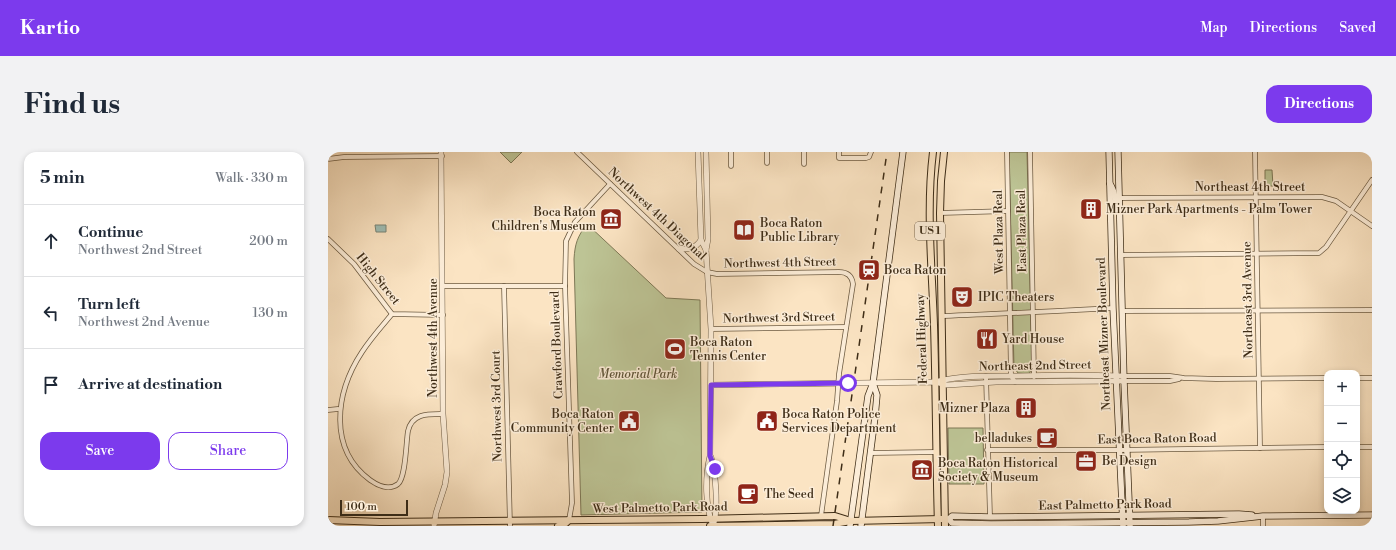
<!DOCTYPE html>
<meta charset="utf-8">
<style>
body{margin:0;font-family:"Libre Bodoni",serif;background:#f2f2f3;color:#1f2937}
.controls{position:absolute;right:12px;bottom:12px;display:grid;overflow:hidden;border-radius:8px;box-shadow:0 2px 6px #0003}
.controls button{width:36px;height:36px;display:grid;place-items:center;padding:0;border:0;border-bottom:1px solid #e0e1e3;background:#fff;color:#1f2937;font:20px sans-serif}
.scale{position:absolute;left:12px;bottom:10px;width:68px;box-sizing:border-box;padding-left:4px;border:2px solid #3e2d17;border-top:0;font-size:11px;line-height:14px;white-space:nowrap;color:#3e2d17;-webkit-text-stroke:3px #fcedd8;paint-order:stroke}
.stop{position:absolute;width:12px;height:12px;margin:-9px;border:3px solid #7c3aed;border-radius:50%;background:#fff}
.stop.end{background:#7c3aed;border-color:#fff;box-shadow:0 1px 4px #0008}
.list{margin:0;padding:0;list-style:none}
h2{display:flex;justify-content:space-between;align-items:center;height:52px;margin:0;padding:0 16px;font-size:17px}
h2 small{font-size:13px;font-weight:400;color:#747a83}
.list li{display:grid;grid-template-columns:26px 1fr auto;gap:12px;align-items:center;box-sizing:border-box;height:72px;padding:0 16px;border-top:1px solid #e0e1e3}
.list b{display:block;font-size:15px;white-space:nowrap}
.list p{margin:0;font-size:13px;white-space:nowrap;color:#747a83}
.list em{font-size:13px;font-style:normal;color:#747a83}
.actions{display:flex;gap:8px;padding:12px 16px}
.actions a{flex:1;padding:9px 0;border:1px solid #7c3aed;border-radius:12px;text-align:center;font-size:14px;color:#7c3aed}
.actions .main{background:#7c3aed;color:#fff}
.icon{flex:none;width:22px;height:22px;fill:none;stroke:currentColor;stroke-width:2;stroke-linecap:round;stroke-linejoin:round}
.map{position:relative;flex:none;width:1044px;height:374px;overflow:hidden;border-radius:12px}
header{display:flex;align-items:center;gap:24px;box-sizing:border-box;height:56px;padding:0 20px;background:#7c3aed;color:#fff}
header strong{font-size:19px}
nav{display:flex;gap:22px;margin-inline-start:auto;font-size:14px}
.intro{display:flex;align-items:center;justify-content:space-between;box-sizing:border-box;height:96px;padding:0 24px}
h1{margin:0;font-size:28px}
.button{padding:10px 18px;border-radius:12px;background:#7c3aed;color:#fff;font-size:14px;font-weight:700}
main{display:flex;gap:24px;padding:0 24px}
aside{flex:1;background:#fff;border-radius:12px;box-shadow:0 2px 6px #0003}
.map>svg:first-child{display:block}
</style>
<header>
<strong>Kartio</strong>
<nav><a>Map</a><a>Directions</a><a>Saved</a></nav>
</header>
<div class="intro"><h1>Find us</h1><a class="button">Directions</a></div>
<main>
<aside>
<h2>5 min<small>Walk · 330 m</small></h2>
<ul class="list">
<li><svg class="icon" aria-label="ahead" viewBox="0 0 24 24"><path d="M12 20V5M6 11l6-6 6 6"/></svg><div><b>Continue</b><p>Northwest 2nd Street</p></div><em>200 m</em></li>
<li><svg class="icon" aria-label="left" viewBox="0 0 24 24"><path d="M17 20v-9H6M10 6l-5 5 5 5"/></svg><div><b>Turn left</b><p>Northwest 2nd Avenue</p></div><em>130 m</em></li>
<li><svg class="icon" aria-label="arrive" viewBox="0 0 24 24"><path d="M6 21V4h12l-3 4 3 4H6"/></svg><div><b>Arrive at destination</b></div></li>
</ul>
<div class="actions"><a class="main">Save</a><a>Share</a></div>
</aside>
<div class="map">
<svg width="1044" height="374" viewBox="0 0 1044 374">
<rect width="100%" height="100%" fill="#fbe4c3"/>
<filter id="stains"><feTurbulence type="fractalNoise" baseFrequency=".005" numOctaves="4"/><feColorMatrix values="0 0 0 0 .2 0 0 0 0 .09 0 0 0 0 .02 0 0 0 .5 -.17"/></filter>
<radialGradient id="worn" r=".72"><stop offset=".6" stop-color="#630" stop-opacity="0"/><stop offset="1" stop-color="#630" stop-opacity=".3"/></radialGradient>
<g fill="#bdc495" stroke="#7e7856">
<path d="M172,0H194L183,11Z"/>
<path d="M681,0H699L704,216L701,222L690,221L686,216Z"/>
<path d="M937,18H944L945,34H937Z"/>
<path d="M259,72L338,146L372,148L374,360L253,363L246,107C247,92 249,85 259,72Z"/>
<path d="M620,276H655L656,332H621Z"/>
</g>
<path fill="#9fbeb5" stroke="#788476" d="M47,73H58V80H48Z"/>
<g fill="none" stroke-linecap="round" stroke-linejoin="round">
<g stroke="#6d5b42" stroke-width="5.5">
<g id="minor">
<path d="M249,0L366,112L379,120L389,122L511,120C519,120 524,124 525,132L511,222L509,249L493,364"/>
<path d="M403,0V14"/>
<path d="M439,0V11"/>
<path d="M476,0V12"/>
<path d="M511,0V6H538L541,5L543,0"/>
<path d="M679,0L683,224L687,230"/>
<path d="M702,0L706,225"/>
<path d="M927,0L932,296"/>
<path d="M1042,0L1044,2"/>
<path d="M0,7L16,5L114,4"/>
<path d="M791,46L994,45L1008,49L1044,74"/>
<path d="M612,61L680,59"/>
<path d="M0,87L26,112L64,162L115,163"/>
<path d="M793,103L991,101L998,95L1044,28"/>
<path d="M114,134H237"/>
<path d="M176,134L182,374"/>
<path d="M794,159L1044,158"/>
<path d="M64,162C54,174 43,186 34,200C7,241 0,297 42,328C49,333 61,339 70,332C78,325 78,290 80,279C84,261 100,262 115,262"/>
<path d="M615,164C672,162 728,159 785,156"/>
<path d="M383,177L518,175"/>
<path d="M658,224L662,365"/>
<path d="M796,224H842L856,226L888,227L999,226"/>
<path d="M1029,226H1044"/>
<path d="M796,229H842L851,227"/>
<path d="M0,258L10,257"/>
<path d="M1029,295H1044"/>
<path d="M659,298H792L999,295"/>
<path d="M543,301L608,300"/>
<path d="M935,364V374"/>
<path d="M241,368L244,351L237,134L238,89L247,70L282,32"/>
</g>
</g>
<g stroke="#6d5b42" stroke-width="6">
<g id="tertiary">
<path d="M370,0L373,88L378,98"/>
<path d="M378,0L380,87L378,98L383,177L382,304C377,325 377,354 385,374"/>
<path d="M351,97C361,97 367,97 373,88"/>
<path d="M611,229C635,223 663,224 688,224C724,223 760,223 796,224"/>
<path d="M383,233L607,230L619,233L668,230L796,229"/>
<path d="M383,305C388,322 390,354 386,371"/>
<path d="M106,374L108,361L117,333L119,320L115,262L113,0"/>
</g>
</g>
<g stroke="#3e2d17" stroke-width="7">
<g id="secondary">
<path d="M781,0L785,156L795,374"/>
<path d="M790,0L796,229L802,373"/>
<path d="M782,32C788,40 786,49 790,58"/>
<path d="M619,367H621L624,364L662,365L911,362L924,363"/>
<path d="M621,367L624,371L663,372L861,370L890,369L935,364L1044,363"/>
<path d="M522,374L540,244L545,231L575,0"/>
<path d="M533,374L547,265L549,243L545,231"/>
</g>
</g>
<g stroke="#3e2d17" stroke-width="8">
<g id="primary">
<path d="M605,0C598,57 604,116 606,173C608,240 608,307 610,374"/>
<path d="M616,0L613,29L612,61L617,374"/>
<path d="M0,368L52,370L374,367L507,364L523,369"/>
<path d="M230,374L238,371L241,368"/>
<path d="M382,374L506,372L523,369L614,367"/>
</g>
</g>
<use href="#minor" stroke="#fcedd8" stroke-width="4"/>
<use href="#tertiary" stroke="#fcedd8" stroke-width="5"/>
<use href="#secondary" stroke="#fcedd8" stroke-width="5.5"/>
<use href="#primary" stroke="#fbe4c3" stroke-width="6"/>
<path stroke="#3e2d17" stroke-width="1.5" stroke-dasharray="7 7" stroke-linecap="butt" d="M505,374L559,0"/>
</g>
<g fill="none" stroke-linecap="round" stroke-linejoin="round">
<path stroke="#7c3aed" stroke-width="5" d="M387,317L382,304L383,233L520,231"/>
</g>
<defs>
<g id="building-square" transform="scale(1.15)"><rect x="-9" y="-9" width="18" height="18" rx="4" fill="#8f2418" stroke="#fcedd8"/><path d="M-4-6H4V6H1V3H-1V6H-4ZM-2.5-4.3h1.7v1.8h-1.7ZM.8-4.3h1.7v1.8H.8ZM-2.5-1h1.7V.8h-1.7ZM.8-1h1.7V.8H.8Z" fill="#fff"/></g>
<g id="museum-square" transform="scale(1.15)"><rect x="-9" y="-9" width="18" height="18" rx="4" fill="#8f2418" stroke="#fcedd8"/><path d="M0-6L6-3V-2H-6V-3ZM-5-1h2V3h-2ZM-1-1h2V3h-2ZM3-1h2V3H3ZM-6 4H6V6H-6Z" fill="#fff"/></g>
<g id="library-square" transform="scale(1.15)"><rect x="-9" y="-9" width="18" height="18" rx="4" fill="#8f2418" stroke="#fcedd8"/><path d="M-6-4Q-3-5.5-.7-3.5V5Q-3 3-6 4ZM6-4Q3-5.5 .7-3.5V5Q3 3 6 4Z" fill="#fff"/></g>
<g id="station-square" transform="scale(1.15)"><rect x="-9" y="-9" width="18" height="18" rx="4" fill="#8f2418" stroke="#fcedd8"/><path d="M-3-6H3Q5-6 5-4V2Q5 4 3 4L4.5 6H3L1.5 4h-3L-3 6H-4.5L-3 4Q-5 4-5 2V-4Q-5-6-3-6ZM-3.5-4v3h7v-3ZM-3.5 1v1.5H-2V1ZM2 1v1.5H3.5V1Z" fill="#fff"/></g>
<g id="theatre-square" transform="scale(1.15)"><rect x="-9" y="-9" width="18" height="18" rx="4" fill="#8f2418" stroke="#fcedd8"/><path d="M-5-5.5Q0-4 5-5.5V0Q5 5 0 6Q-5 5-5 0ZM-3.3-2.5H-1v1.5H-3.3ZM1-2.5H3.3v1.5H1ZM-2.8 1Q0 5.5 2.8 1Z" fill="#fff"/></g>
<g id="restaurant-square" transform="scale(1.15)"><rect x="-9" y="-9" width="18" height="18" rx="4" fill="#8f2418" stroke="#fcedd8"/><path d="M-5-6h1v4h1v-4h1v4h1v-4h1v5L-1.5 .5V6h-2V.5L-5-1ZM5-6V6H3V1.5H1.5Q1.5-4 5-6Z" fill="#fff"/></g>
<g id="stadium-square" transform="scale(1.15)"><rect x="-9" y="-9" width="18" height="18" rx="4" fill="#8f2418" stroke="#fcedd8"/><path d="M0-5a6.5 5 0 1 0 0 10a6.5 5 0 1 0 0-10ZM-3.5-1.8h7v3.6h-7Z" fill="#fff"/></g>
<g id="civic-square" transform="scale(1.15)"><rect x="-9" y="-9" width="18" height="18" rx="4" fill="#8f2418" stroke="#fcedd8"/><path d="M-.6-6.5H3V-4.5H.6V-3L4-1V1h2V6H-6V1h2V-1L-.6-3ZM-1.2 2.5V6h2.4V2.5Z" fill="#fff"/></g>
<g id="cafe-square" transform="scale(1.15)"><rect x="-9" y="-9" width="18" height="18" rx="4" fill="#8f2418" stroke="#fcedd8"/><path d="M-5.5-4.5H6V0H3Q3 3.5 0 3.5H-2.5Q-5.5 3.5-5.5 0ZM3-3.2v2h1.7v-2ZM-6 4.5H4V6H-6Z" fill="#fff"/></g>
<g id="office-square" transform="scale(1.15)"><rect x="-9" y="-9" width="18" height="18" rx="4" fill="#8f2418" stroke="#fcedd8"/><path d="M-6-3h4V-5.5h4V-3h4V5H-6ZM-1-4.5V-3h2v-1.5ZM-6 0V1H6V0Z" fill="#fff"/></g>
</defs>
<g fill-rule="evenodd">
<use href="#building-square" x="763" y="57"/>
<use href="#museum-square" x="283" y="67"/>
<use href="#library-square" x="416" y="78"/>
<use href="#station-square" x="541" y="118"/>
<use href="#theatre-square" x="634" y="145"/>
<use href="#restaurant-square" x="659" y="187"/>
<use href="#stadium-square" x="347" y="197"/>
<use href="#building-square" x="698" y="256"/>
<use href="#civic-square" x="301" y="269"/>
<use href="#civic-square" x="439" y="269"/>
<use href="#cafe-square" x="719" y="286"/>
<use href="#office-square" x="758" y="309"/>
<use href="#museum-square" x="594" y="318"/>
<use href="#cafe-square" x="420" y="342"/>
</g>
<g text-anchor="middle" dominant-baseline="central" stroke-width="3" stroke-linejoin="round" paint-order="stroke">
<rect fill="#fcedd8" stroke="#776751" stroke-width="1" x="587" y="70" width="30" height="18" rx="3"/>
<g font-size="11" font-weight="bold" fill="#3e2d17">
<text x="602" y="79">US 1</text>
</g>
<g font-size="12" fill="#3e2d17" stroke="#fcedd8">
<text x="922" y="35">Northeast 4th Street</text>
<text transform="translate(329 62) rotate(43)">Northwest 4th Diagonal</text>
<text transform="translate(694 79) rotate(-91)">East Plaza Real</text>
<text transform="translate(671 80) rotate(-91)">West Plaza Real</text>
<text transform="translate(452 111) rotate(-1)">Northwest 4th Street</text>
<text transform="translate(50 127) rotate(51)">High Street</text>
<text transform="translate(920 148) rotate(-91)">Northeast 3rd Avenue</text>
<text transform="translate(451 166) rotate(-1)">Northwest 3rd Street</text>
<text transform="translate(776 182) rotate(-92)">Northeast Mizner Boulevard</text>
<text transform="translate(105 186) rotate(-90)">Northwest 4th Avenue</text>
<text transform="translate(594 187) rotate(-92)">Federal Highway</text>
<text transform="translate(229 193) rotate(-92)">Crawford Boulevard</text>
<text transform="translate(707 214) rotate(-1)">Northeast 2nd Street</text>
<text transform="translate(169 254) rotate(-91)">Northwest 3rd Court</text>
<text transform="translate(829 287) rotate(-1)">East Boca Raton Road</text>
<text transform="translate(777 353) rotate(-1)">East Palmetto Park Road</text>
<text transform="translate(332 356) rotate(-1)">West Palmetto Park Road</text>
</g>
<g font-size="12" fill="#3e2d17" stroke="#fcedd8" text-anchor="start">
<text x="778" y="57">Mizner Park Apartments - Palm Tower</text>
<text x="268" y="60" text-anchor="end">Boca Raton<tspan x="268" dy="14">Children's Museum</tspan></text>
<text x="432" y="71">Boca Raton<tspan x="432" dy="14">Public Library</tspan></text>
<text x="556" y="118">Boca Raton</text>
<text x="650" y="145">IPIC Theaters</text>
<text x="674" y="187">Yard House</text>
<text x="362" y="190">Boca Raton<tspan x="362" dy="14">Tennis Center</tspan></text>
<text x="682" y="256" text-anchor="end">Mizner Plaza</text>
<text x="286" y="262" text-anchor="end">Boca Raton<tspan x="286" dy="14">Community Center</tspan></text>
<text x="454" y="262">Boca Raton Police<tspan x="454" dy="14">Services Department</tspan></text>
<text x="704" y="286" text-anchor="end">belladukes</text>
<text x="774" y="309">Be Design</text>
<text x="610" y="311">Boca Raton Historical<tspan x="610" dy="14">Society &amp; Museum</tspan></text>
<text x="436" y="342">The Seed</text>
</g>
<g font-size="12" font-style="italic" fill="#5e5336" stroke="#fcedd8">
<text x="310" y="222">Memorial Park</text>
</g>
</g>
<rect width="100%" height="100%" filter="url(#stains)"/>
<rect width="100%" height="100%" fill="url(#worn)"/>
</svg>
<div class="controls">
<button>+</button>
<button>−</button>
<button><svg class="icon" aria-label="locate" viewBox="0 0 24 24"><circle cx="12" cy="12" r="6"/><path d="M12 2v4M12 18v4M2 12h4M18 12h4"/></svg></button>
<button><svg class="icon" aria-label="layers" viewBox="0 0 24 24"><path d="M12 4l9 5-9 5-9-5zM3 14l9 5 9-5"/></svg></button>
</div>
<div class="scale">100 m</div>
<div class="stop" style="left:520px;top:231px"></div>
<div class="stop end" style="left:387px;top:317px"></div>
</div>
</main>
